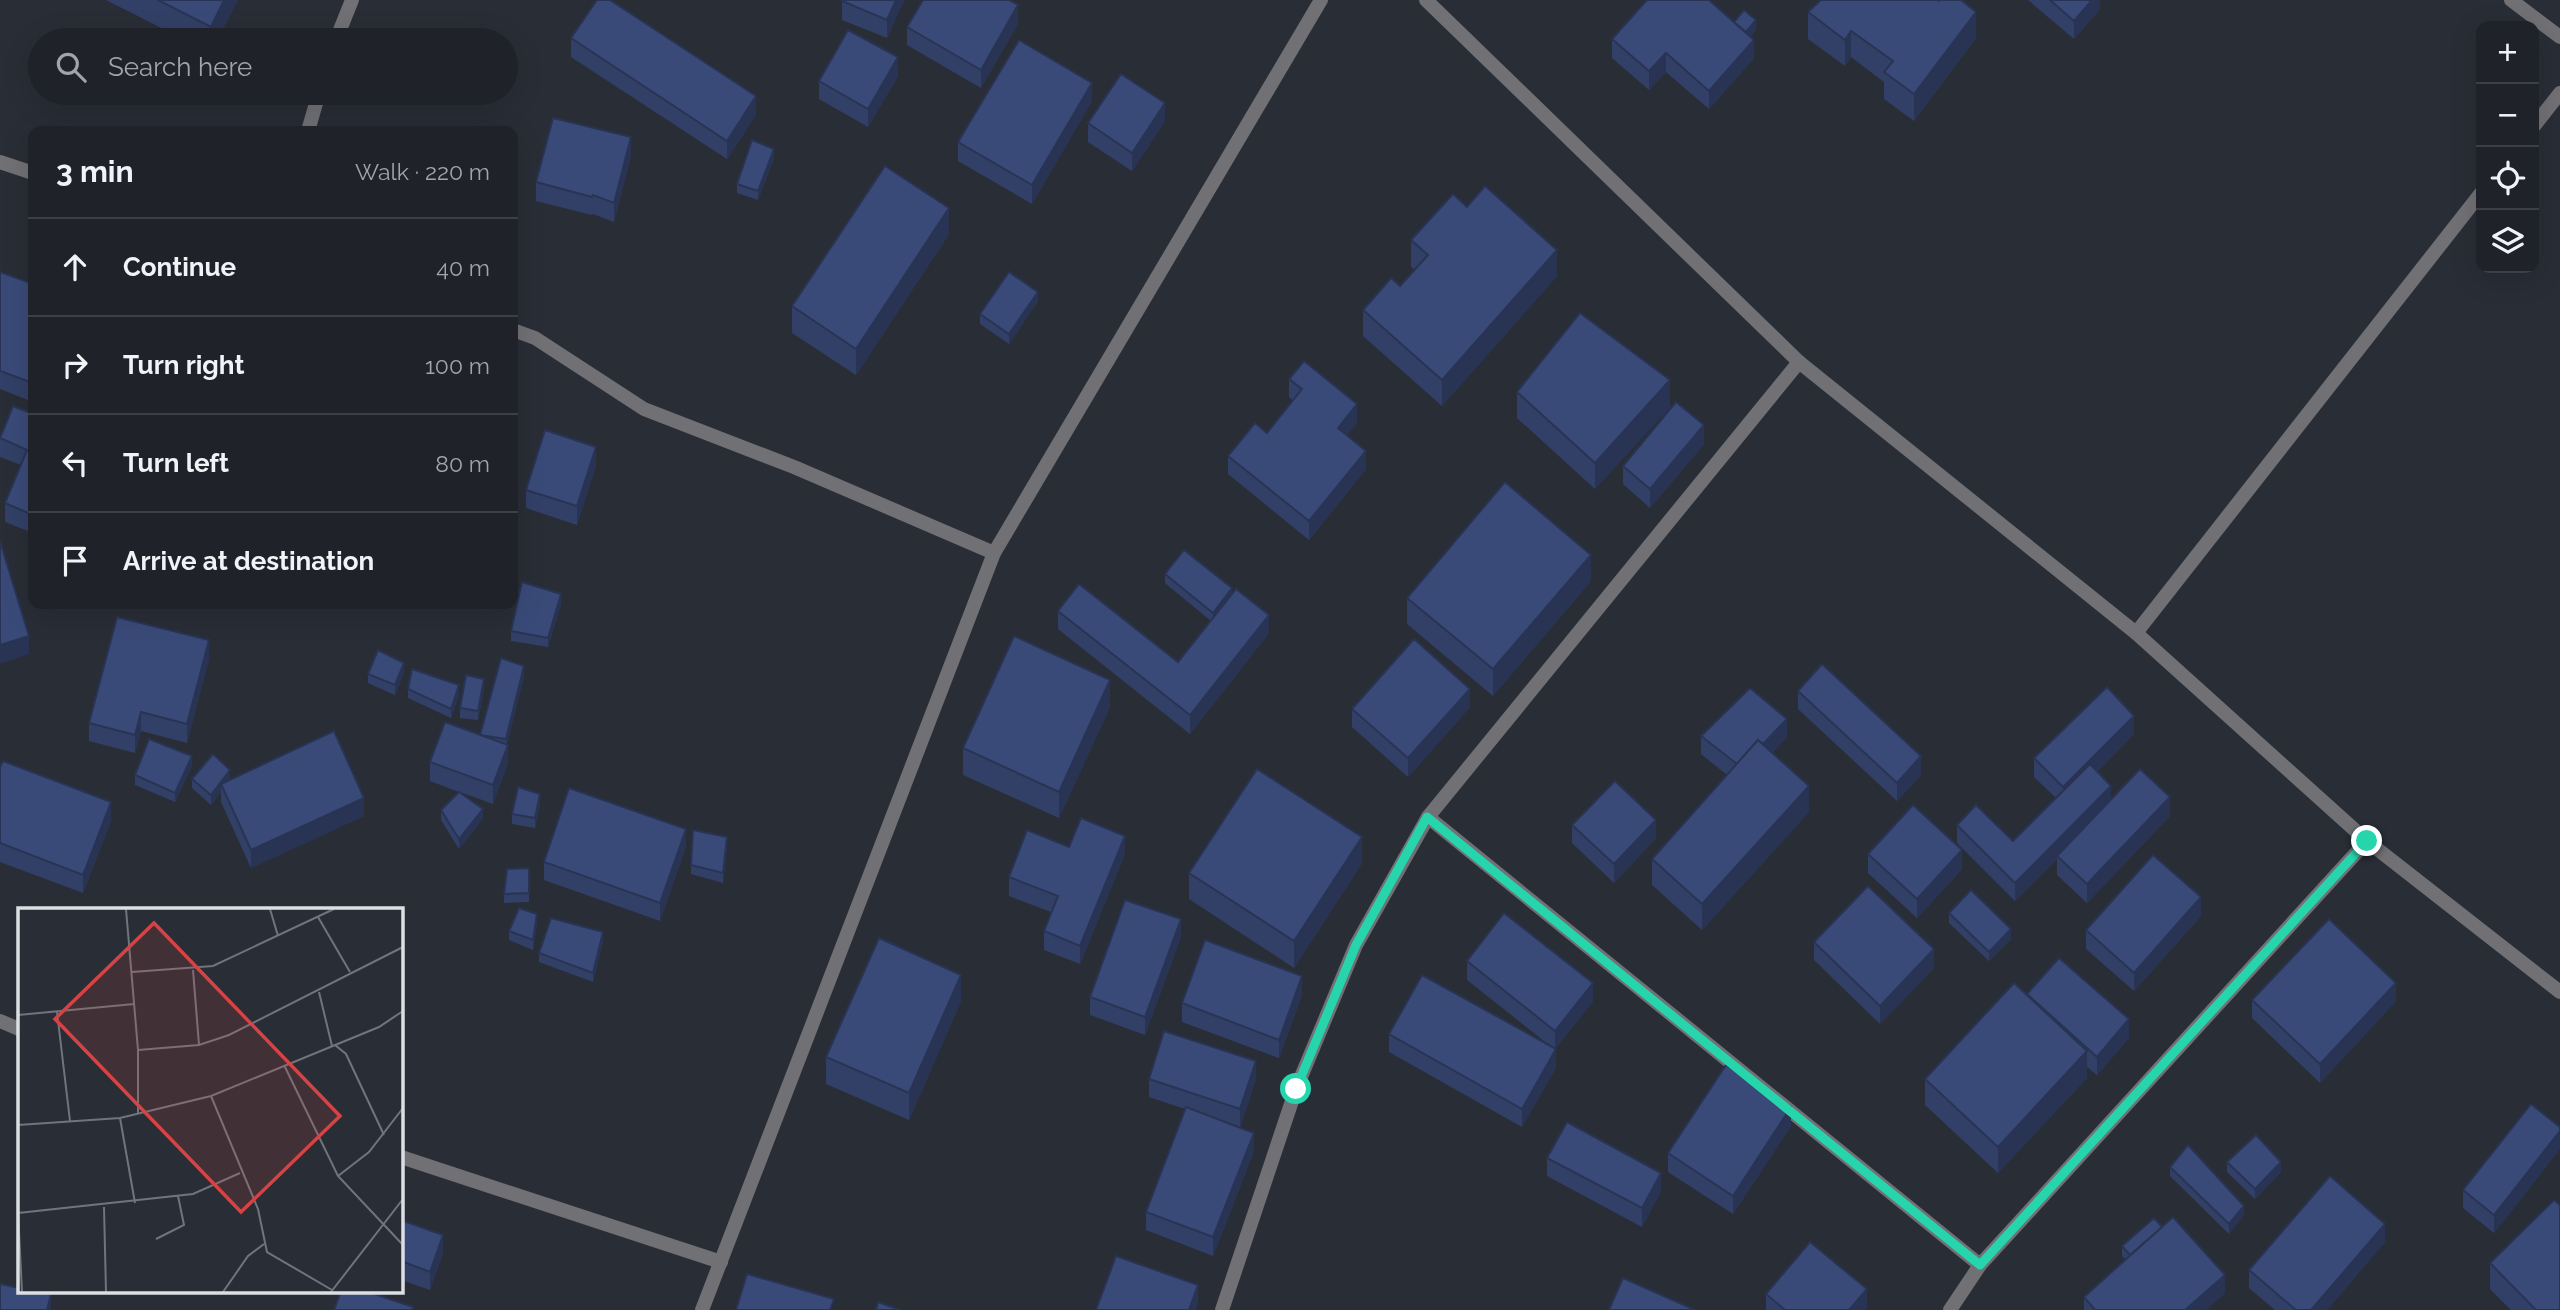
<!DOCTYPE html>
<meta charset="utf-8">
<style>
body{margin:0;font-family:Raleway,sans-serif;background:#272a30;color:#f1f3f6}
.controls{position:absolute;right:21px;top:21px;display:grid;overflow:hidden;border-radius:14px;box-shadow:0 7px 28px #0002}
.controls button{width:63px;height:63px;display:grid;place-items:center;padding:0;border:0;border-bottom:2px solid #3c3f45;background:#1f2228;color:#f1f3f6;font:35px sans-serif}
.stop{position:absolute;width:21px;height:21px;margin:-16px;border:5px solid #27d5ad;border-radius:50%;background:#fff}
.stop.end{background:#27d5ad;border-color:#fff;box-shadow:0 2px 7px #0008}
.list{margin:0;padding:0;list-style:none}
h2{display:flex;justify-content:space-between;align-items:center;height:91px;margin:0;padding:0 28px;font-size:30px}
h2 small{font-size:23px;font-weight:400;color:#a1a4a8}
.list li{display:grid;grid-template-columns:46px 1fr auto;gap:21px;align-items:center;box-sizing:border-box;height:98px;padding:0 28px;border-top:2px solid #3c3f45}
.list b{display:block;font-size:26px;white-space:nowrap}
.list em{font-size:23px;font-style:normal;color:#a1a4a8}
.icon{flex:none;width:38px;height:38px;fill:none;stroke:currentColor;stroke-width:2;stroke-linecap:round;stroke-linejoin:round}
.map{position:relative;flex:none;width:2560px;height:1310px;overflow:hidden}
.search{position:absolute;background:#1f2228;box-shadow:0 7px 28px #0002;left:28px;top:28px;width:490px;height:77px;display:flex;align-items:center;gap:18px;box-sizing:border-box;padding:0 24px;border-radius:38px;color:#a1a4a8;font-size:26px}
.panel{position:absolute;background:#1f2228;box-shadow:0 7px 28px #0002;left:28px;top:126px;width:490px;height:483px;border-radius:14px}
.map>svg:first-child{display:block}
</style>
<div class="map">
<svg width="2560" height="1310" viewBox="0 0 2560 1310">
<rect width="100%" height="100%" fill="#292d36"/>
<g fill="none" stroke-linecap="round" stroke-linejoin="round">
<g stroke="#707075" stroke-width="14">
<path d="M1426,0L1799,362L2136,633L2367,841L2560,992"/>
<path d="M2511,0L2560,37"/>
<path d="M336,40L352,0"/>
<path d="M2534,126L2560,93"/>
<path d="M308,131L319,93"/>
<path d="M0,162L33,173"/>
<path d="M513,330L535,338L644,409L794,467L994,553"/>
<path d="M2136,633L2481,193"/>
<path d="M1428,817L1980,1265"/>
<path d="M0,1021L19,1029"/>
<path d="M401,1157L721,1262"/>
<path d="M702,1310L994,553L1321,0"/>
<path d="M1222,1310L1296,1089L1356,945L1428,817L1799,362"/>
<path d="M1950,1310L1980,1265L2367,841"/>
</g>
</g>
<g fill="#324067">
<path d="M106,0H238L217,40H185Z"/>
<path d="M904,0L887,38L842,20V1Z"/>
<path d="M2028,0H2100V9L2074,39Z"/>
<path d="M1808,12L1976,38L1914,121L1884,99V82L1851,57L1845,66L1808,39Z"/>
<path d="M1734,22L1756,29L1751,36L1754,58L1709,109L1666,72L1649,90L1612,58V39Z"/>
<path d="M1018,24L981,88L907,45V27Z"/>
<path d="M571,38L756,115L727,159L571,57Z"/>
<path d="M898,76L868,127L819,99V81Z"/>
<path d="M1092,101L1032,204L958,161V142Z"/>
<path d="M1165,121L1132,171L1088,142V123Z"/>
<path d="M631,156L614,222L593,214L592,215L536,201V182Z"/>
<path d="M774,158L758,200L737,193V184Z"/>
<path d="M1467,207L1557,276L1442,406L1363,336V310L1400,286L1415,270L1411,267V240Z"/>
<path d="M949,234L856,375L792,333V306Z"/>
<path d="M0,272L33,284V402L0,389Z"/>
<path d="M1038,301L1009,344L980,324V314Z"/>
<path d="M1289,379L1357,423L1347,435L1366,469L1309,540L1228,474V456L1267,433L1293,401L1289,397Z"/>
<path d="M1517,392L1670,407L1595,489L1517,418Z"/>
<path d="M33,414V533L5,522V503L21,465L0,457V438Z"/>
<path d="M1704,444L1650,508L1623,484V466Z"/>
<path d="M596,465L577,525L526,508V490Z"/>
<path d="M1165,574L1232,594L1269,633L1190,734L1058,629V611L1178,662L1211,621L1165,583Z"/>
<path d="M1591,581L1493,696L1407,624V598Z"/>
<path d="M561,604L548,647L511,641V631Z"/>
<path d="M209,659L187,743L141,731L135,753L89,741V723Z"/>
<path d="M404,672L395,695L368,683V674Z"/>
<path d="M524,676L507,744L508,763L493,804L460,792L483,818L459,849L441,820V810L459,792L430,781V762L480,735Z"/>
<path d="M408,689L459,695L451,718L408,698Z"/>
<path d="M484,689L478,720L460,718V708Z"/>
<path d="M1798,691L1921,775L1897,801L1798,709Z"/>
<path d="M1110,707L1059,818L963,775V748Z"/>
<path d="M1470,707L1408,777L1352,727V709Z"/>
<path d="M2134,734L2097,772L2111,800L2170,816L2087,903L2057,875V859L2015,901L1957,843V825L2013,841L2056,798L2034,777V758Z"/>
<path d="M1701,736L1787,737L1772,753L1809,812L1702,930L1652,885V859L1727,775L1701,754Z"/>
<path d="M192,766L175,802L135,785V775Z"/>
<path d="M0,767L111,821L83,893L0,862Z"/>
<path d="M192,779H230L364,816L251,868L221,802V792L211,805L192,788Z"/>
<path d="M540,804L535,828L512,824V814Z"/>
<path d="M1572,825L1656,838L1614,883L1572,843Z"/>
<path d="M686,847L660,921L544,880V862Z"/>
<path d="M727,847L723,883L691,874V865Z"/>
<path d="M1069,847L1125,854L1080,964L1044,950V931L1051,912L1009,896V877Z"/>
<path d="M1868,854L1962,869L1917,918L1868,873Z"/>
<path d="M1362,863L1294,968L1189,899V873Z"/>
<path d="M529,868V902L504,903V894Z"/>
<path d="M1949,913L2011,939L1989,961L1949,923Z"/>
<path d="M2201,916L2134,991L2086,949V930Z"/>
<path d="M537,923L533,950L509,940V931Z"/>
<path d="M1181,937L1145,1035L1090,1015V997Z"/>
<path d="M603,941L593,982L539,962V953Z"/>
<path d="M1814,942L1934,968L1880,1024L1814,960Z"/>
<path d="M1467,961L1593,1001L1555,1049L1556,1068L1522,1127L1389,1052V1034L1554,1049L1467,980Z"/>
<path d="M2027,994L2129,1038L2097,1075L2087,1067V1078L1998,1173L1925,1105V1079Z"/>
<path d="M1302,995L1279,1058L1182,1022V1003Z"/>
<path d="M2252,1000L2396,1001L2320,1083L2252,1018Z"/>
<path d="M961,1001L909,1120L826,1084V1057Z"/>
<path d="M1149,1079H1256L1240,1128L1254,1151L1213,1256L1146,1230V1212L1185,1109L1149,1097Z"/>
<path d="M1791,1126L1733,1214L1668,1172V1153Z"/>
<path d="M2560,1127V1149L2494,1233L2463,1208V1190Z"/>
<path d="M1547,1158L1661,1191L1642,1227L1547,1176Z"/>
<path d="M2227,1162L2281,1172L2255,1199L2227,1172Z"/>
<path d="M2170,1167L2244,1215L2229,1234L2170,1176Z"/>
<path d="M401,1220L443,1253L430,1290L401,1280Z"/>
<path d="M2385,1242L2327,1310H2275L2249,1288V1270Z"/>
<path d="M2122,1246L2225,1293L2206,1310H2084V1297L2126,1260L2122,1256Z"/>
<path d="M2490,1263L2560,1310H2511L2490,1289Z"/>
<path d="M1766,1294L1867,1307L1864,1310H1766Z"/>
</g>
<g fill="#293454">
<path d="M224,0H238L217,40H211V27Z"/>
<path d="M896,0H904L887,38V20Z"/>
<path d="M2091,0H2100V9L2074,39V21Z"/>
<path d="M1018,5V24L981,88V70Z"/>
<path d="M1976,12V38L1914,121V94Z"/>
<path d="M1756,20V29L1744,44V35Z"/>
<path d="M1851,31V57L1845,66V40Z"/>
<path d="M1754,40V58L1709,109V91Z"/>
<path d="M1666,53V72L1649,90V71Z"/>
<path d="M898,57V76L868,127V109Z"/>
<path d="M1092,83V101L1032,204V185Z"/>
<path d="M756,96V115L727,159V141Z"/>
<path d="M1165,103V121L1132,171V153Z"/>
<path d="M631,137V156L614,222V203Z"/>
<path d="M774,149V158L758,200V191Z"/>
<path d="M949,208V234L856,375V349Z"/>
<path d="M1557,250V276L1442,406V380Z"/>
<path d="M1038,292V301L1009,344V334Z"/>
<path d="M1670,380V407L1595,489V463Z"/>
<path d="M1357,404V423L1338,446V428Z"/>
<path d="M1704,425V444L1650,508V489Z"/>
<path d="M596,447V465L577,525V506Z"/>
<path d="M1366,451V469L1309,540V521Z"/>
<path d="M1591,555V581L1493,696V669Z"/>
<path d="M1232,588V597L1213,623V613Z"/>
<path d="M561,594V604L548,647V638Z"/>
<path d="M1269,615V633L1190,734V715Z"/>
<path d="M29,636V654L0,664V645Z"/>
<path d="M209,640V659L187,743V724Z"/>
<path d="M404,663V672L395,695V685Z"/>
<path d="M524,666V676L506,749V739Z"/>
<path d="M484,679V689L478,720V711Z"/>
<path d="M1110,680V707L1059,818V792Z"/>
<path d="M459,685V695L451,718V709Z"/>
<path d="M1470,689V707L1408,777V758Z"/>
<path d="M141,712V731L135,753V735Z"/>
<path d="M2134,716V734L2063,806V787Z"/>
<path d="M1787,719V737L1741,786V767Z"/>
<path d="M508,745V763L493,804V785Z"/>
<path d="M192,756V766L175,802V793Z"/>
<path d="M1921,756V775L1897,801V783Z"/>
<path d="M230,770V780L221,784V792L211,805V795Z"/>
<path d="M1809,786V812L1702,930V904Z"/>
<path d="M2111,786V805L2057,856V859L2015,901V883Z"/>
<path d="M540,794V804L535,828V818Z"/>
<path d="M2170,797V816L2087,903V884Z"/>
<path d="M364,798V816L251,868V850Z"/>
<path d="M111,802V821L83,893V875Z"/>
<path d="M483,809V818L459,849V839Z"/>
<path d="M1656,820V838L1614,883V864Z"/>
<path d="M686,829V847L660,921V903Z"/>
<path d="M1125,836V854L1080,964V946Z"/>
<path d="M727,837V847L723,883V873Z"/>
<path d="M1362,837V863L1294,968V941Z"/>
<path d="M1962,850V869L1917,918V899Z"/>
<path d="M2201,897V916L2134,991V973Z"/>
<path d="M537,914V923L533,950V940Z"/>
<path d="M1181,919V937L1145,1035V1017Z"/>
<path d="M2011,929V939L1989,961V952Z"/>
<path d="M603,932V941L593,982V973Z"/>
<path d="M1934,949V968L1880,1024V1006Z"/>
<path d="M961,975V1001L909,1120V1093Z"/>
<path d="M1302,976V995L1279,1058V1040Z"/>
<path d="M1593,983V1001L1555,1049V1031Z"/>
<path d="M2396,983V1001L2320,1083V1064Z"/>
<path d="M2129,1019V1038L2097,1075V1057Z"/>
<path d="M1556,1049V1068L1522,1127V1109Z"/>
<path d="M2087,1051V1078L1998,1173V1147Z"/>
<path d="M1256,1061V1079L1240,1128V1109Z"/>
<path d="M1791,1107V1126L1733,1214V1196Z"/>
<path d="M2560,1131V1149L2494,1233V1215Z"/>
<path d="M1254,1133V1151L1213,1256V1237Z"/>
<path d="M2281,1162V1172L2255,1199V1189Z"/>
<path d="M1661,1173V1191L1642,1227V1208Z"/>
<path d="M2244,1206V1215L2229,1234V1224Z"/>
<path d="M2385,1224V1242L2327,1310H2311Z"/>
<path d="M443,1235V1253L430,1290V1272Z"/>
<path d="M2225,1275V1293L2206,1310H2185Z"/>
<path d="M1198,1285V1303L1196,1310H1189Z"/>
<path d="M1867,1289V1307L1864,1310H1849Z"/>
<path d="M51,1294V1310H47Z"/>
</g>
<g fill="#3a4a78" stroke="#293454" stroke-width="2">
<path d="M158,0H224L211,27Z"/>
<path d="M597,0H610L756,96L727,141L571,38Z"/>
<path d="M843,0H896L887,20L842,1Z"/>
<path d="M923,0H1009L1018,5L981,70L907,27Z"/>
<path d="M1647,0H1709L1754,40L1709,91L1666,53L1649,71L1612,39Z"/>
<path d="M1821,0H1938L1939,1L1940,0H1961L1976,12L1914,94L1884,72L1893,61L1851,31L1845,40L1808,12Z"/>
<path d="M2050,0H2092L2074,21Z"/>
<path d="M1744,10L1756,20L1746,32L1734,22Z"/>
<path d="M848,30L898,57L868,109L819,81Z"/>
<path d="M1019,40L1092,83L1032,185L958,142Z"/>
<path d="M1121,74L1165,103L1132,153L1088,123Z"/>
<path d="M553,118L631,137L614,203L593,195L592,197L536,182Z"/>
<path d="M752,140L774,149L758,191L737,184Z"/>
<path d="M885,166L949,208L856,349L792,306Z"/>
<path d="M1485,186L1557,250L1442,380L1363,310L1391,278L1400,286L1428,255L1411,240L1453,194L1467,207Z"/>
<path d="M0,272L33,284V383L0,371Z"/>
<path d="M1009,272L1038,292L1009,334L980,314Z"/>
<path d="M1580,313L1670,380L1595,463L1517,392Z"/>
<path d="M1304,361L1357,404L1338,428L1366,451L1309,521L1228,456L1255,423L1267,433L1302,389L1289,379Z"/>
<path d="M1676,402L1704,425L1650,489L1623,466Z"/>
<path d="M13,406L33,414V515L5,503L27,450L0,438Z"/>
<path d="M545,430L596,447L577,506L526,490Z"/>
<path d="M1505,482L1591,555L1493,669L1407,598Z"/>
<path d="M0,541L29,636L0,645Z"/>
<path d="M1184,550L1232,588L1213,613L1165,574Z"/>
<path d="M522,582L561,594L548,638L511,631Z"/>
<path d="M1079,584L1178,662L1236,589L1269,615L1190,715L1058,611Z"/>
<path d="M117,617L209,640L187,724L141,712L135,735L89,723Z"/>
<path d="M1014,636L1110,680L1059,792L963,748Z"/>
<path d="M1414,639L1470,689L1408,758L1352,709Z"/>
<path d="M378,650L404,663L395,685L368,674Z"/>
<path d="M501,658L524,666L506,739L480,735Z"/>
<path d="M1822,664L1921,756L1897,783L1798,691Z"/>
<path d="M412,669L459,685L451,709L408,689Z"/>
<path d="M466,675L484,679L478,711L460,708Z"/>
<path d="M2107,687L2134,716L2063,787L2034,758Z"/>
<path d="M1750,688L1787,719L1763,744L1758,740L1737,764L1701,736Z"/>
<path d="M445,722L508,745L493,785L430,762Z"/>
<path d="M334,731L364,798L251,850L221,784Z"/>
<path d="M149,739L192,756L175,793L135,775Z"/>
<path d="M1758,740L1809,786L1702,904L1652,859Z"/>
<path d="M213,754L230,770L211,795L192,779Z"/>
<path d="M3,761L111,802L83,875L0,843V767Z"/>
<path d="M2090,764L2111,786L2015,883L1957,825L1976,805L2013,841Z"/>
<path d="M1257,769L1362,837L1294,941L1189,873Z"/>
<path d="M2140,769L2170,797L2087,884L2057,856Z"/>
<path d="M1615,781L1656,820L1614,864L1572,825Z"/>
<path d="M518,787L540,794L535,818L512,814Z"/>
<path d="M569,788L686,829L660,903L544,862Z"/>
<path d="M459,792L483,809L459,839L441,810Z"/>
<path d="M1913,805L1962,850L1917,899L1868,854Z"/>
<path d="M1081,818L1125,836L1080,946L1044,931L1058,896L1009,877L1027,830L1069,847Z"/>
<path d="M693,830L727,837L723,873L691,865Z"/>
<path d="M2153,855L2201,897L2134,973L2086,930Z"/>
<path d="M529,868V893L504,894L507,869Z"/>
<path d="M1868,886L1934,949L1880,1006L1814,942Z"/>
<path d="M1971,890L2011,929L1989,952L1949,913Z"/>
<path d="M1125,900L1181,919L1145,1017L1090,997Z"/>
<path d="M519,908L537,914L533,940L509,931Z"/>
<path d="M1504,913L1593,983L1555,1031L1467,961Z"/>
<path d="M551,918L603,932L593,973L539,953Z"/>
<path d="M2329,919L2396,983L2320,1064L2252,1000Z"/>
<path d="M879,938L961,975L909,1093L826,1057Z"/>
<path d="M1205,940L1302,976L1279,1040L1182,1003Z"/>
<path d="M2059,958L2129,1019L2097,1057L2027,994Z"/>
<path d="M1422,975L1556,1049L1522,1109L1389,1034Z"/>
<path d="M2014,983L2087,1051L1998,1147L1925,1079Z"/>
<path d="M1164,1031L1256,1061L1240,1109L1149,1079Z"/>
<path d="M1726,1065L1791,1107L1733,1196L1668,1153Z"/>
<path d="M2531,1104L2560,1127V1131L2494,1215L2463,1190Z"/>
<path d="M1186,1107L1254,1133L1213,1237L1146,1212Z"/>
<path d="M1567,1122L1661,1173L1642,1208L1547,1158Z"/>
<path d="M2256,1135L2281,1162L2255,1189L2227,1162Z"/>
<path d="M2188,1145L2244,1206L2229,1224L2170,1167Z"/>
<path d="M2330,1176L2385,1224L2311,1310H2296L2249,1270Z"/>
<path d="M2554,1200L2560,1205V1310H2536L2490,1263Z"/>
<path d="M2173,1217L2225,1275L2185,1310H2095L2084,1297Z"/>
<path d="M2154,1218L2162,1227L2130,1255L2122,1246Z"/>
<path d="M401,1220L443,1235L430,1272L401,1261Z"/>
<path d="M1810,1242L1867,1289L1849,1310H1785L1766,1294Z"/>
<path d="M1116,1256L1198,1285L1189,1310H1096Z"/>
<path d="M747,1274L834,1299L830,1310H736Z"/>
<path d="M1623,1278L1695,1310H1609Z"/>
<path d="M0,1284L19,1288V1291H35L51,1294L47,1310H0Z"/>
<path d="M341,1291H366L413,1307L412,1310H334Z"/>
<path d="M878,1302L900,1310H876Z"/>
</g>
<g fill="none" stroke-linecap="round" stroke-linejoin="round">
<path stroke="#27d5ad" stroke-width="9" d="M1296,1089L1356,945L1427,817L1980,1265L2367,841"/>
</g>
<g transform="translate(18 908)">
<rect width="385" height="385" fill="#292d36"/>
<path fill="none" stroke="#71747c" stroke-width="2" d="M108,1L120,142V206M252,1L260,28M300,9L332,64M175,62L181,137M114,64L195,58L316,1M301,84L314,138M39,104L52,213M0,107L116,96M317,137L328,146L366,227M120,142L181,137L211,127L385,39M266,157L320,268L385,337M193,188L240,301L249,344L314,382M102,210L117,295M0,217L102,210L193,188L361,119L385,103M320,268L351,244L385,200M86,299L88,384M0,303L4,384M0,305L175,286L222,265M138,331L166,317L160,288M205,384L230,348L246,336M313,384L385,291"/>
<path fill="#d74344" fill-opacity="0.15" stroke="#d74344" stroke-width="3.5" d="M136,15L322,208L223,304L37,111Z"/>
<rect width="385" height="385" fill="none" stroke="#dcdfe4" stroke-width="3.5"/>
</g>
</svg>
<div class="controls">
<button>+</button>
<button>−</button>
<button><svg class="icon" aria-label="locate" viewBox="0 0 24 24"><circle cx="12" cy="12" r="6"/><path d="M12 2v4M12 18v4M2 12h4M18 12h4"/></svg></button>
<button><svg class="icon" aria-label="layers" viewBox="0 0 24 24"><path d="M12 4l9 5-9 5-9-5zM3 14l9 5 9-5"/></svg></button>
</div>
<div class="stop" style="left:1296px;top:1089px"></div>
<div class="stop end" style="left:2367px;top:841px"></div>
<div class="search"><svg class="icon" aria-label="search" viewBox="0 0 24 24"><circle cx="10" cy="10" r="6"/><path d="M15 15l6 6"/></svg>Search here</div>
<section class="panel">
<h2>3 min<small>Walk · 220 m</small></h2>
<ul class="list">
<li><svg class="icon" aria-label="ahead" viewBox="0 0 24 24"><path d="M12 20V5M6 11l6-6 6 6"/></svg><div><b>Continue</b></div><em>40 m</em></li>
<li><svg class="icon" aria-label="right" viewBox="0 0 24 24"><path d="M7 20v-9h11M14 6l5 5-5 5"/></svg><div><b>Turn right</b></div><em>100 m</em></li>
<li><svg class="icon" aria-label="left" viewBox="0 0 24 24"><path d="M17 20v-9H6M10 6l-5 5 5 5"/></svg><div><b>Turn left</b></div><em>80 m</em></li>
<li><svg class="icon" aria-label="arrive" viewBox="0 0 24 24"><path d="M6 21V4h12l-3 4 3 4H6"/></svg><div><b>Arrive at destination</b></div></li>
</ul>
</section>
</div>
